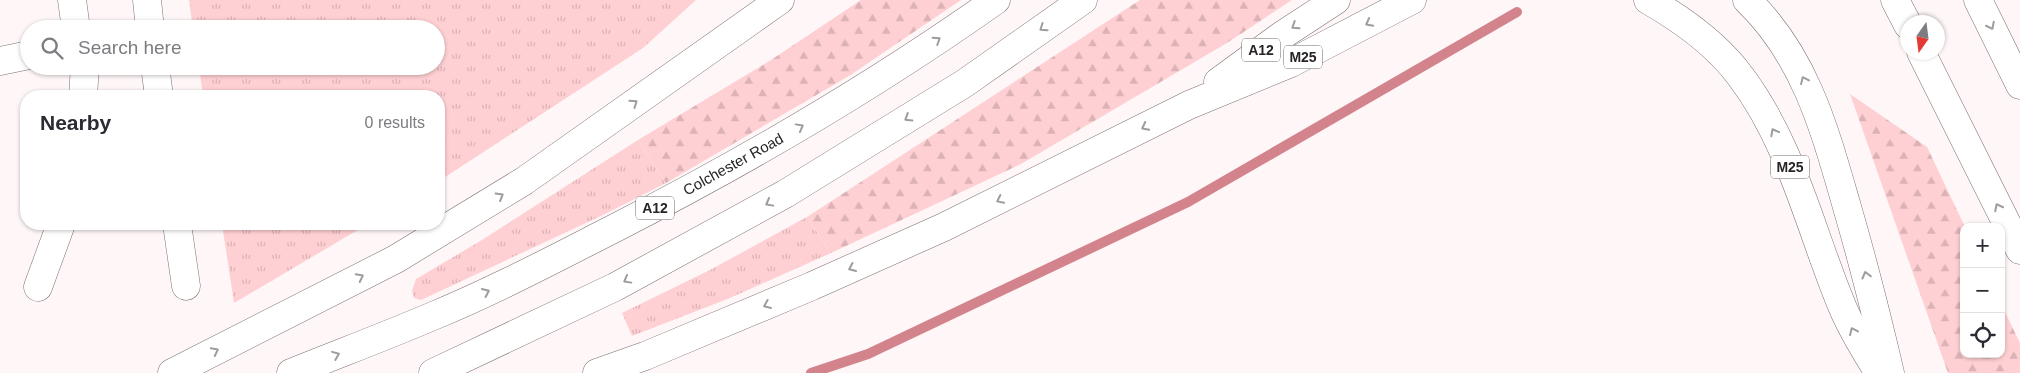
<!DOCTYPE html>
<meta charset="utf-8">
<style>
body{margin:0;font-family:Arial,sans-serif;background:#f2f2f3;color:#2b2b33}
.controls{position:absolute;right:15px;bottom:15px;display:grid;overflow:hidden;border-radius:10px;box-shadow:0 1px 4px #0004}
.controls button{width:45px;height:45px;display:grid;place-items:center;padding:0;border:0;border-bottom:1px solid #e1e1e2;background:#fff;color:#2b2b33;font:25px sans-serif}
.compass{position:absolute;left:1900px;top:15px;width:45px;height:45px;border-radius:50%;background:#fff;box-shadow:0 1px 4px #0004;rotate:194deg}
.list{margin:0;padding:0;list-style:none}
h2{display:flex;justify-content:space-between;align-items:center;height:65px;margin:0;padding:0 20px;font-size:21px}
h2 small{font-size:16px;font-weight:400;color:#7c7c81}
.icon{flex:none;width:28px;height:28px;fill:none;stroke:currentColor;stroke-width:2;stroke-linecap:round;stroke-linejoin:round}
.map{position:relative;flex:none;width:2020px;height:373px;overflow:hidden}
.search{position:absolute;background:#fff;box-shadow:0 1px 4px #0004;left:20px;top:20px;width:425px;height:55px;display:flex;align-items:center;gap:12px;box-sizing:border-box;padding:0 18px;border-radius:28px;color:#7c7c81;font-size:19px}
.panel{position:absolute;background:#fff;box-shadow:0 1px 4px #0004;left:20px;top:90px;width:425px;height:140px;border-radius:20px}
.map>svg:first-child{display:block}
</style>
<div class="map">
<svg width="2020" height="373" viewBox="0 0 2020 373">
<defs>
<pattern id="grass-tufts" width="24" height="20" patternUnits="userSpaceOnUse" patternTransform="scale(1.25)"><rect width="24" height="20" fill="#ffd0d3"/><path d="M3 7l-1-3M5 7V3M7 7l1-3M15 17l-1-3M17 17v-4M19 17l1-3" fill="none" stroke="#dbb2b5"/></pattern>
<pattern id="forest-firs" width="22" height="20" patternUnits="userSpaceOnUse" patternTransform="scale(1.25)"><rect width="22" height="20" fill="#ffd0d3"/><path d="M5 1l3.5 6h-7zM16 11l3.5 6h-7z" fill="#dbb2b5"/></pattern>
</defs>
<rect width="100%" height="100%" fill="#fef6f7"/>
<g fill="url(#grass-tufts)">
<path d="M189,0H696L643,48L439,181V96H203L199,66H436V29H193Z"/>
<path d="M638,140L666,183L603,215L421,300L414,298L412,291L416,279L482,240Z"/>
<path d="M807,217L831,253L730,298L632,336L622,313L710,270Z"/>
<path d="M222,224H368L234,303Z"/>
</g>
<g fill="url(#forest-firs)">
<path d="M861,0H961L849,76L666,183L638,140L771,60Z"/>
<path d="M1140,0H1292L1227,43L1021,164L831,253L807,217Z"/>
<path d="M1850,94L1927,147L1965,227L1964,354H2001V304L2020,343V373H1948Z"/>
</g>
<g fill="none" stroke-linecap="round" stroke-linejoin="round">
<path stroke="#d3838b" stroke-width="10" d="M811,373L868,354L1188,202L1517,12"/>
<g stroke="#7c7171" stroke-width="29">
<g id="minor">
<path d="M72,0L76,29"/>
<path d="M147,0L150,29"/>
<path d="M0,61L29,55"/>
<path d="M155,66L159,96"/>
<path d="M83,96L85,66"/>
<path d="M177,224L186,286"/>
<path d="M38,287L61,224"/>
</g>
</g>
<g stroke="#7c7171" stroke-width="29">
<g id="highway">
<path d="M1648,0C1683,20 1717,44 1741,77C1792,145 1810,229 1842,306C1852,330 1865,351 1879,373"/>
<path d="M1747,0C1806,57 1825,131 1847,207C1863,262 1877,317 1890,373"/>
<path d="M1895,0L1908,25"/>
<path d="M1978,0L2020,85"/>
<path d="M1921,52L2020,250"/>
<path d="M1218,82L1281,36L1336,0"/>
<path d="M172,373L396,259L524,181L780,0"/>
<path d="M291,373C338,354 386,336 433,316C496,290 556,258 617,227C748,160 876,85 996,0"/>
<path d="M433,373L615,287L785,194L965,83L1083,0"/>
<path d="M597,373L645,356L812,286L944,227L1189,105L1291,63L1412,0"/>
</g>
</g>
<use href="#minor" stroke="#fff" stroke-width="28"/>
<use href="#highway" stroke="#fff" stroke-width="28"/>
</g>
<defs><path id="oneway-chevron" d="M-2-3.5L2.5 0L-2 3.5" fill="none" stroke-width="1.6" stroke-linecap="round" stroke-linejoin="round" transform="scale(1.25)"/></defs>
<g stroke="#9e9c9c">
<use href="#oneway-chevron" transform="translate(1369 23) rotate(152)"/>
<use href="#oneway-chevron" transform="translate(1295 26) rotate(147)"/>
<use href="#oneway-chevron" transform="translate(1991 26) rotate(63)"/>
<use href="#oneway-chevron" transform="translate(1043 28) rotate(145)"/>
<use href="#oneway-chevron" transform="translate(937 40) rotate(-33)"/>
<use href="#oneway-chevron" transform="translate(1804 80) rotate(-115)"/>
<use href="#oneway-chevron" transform="translate(634 103) rotate(-35)"/>
<use href="#oneway-chevron" transform="translate(908 118) rotate(148)"/>
<use href="#oneway-chevron" transform="translate(800 127) rotate(-29)"/>
<use href="#oneway-chevron" transform="translate(1145 127) rotate(153)"/>
<use href="#oneway-chevron" transform="translate(1774 132) rotate(-118)"/>
<use href="#oneway-chevron" transform="translate(500 196) rotate(-31)"/>
<use href="#oneway-chevron" transform="translate(1000 200) rotate(154)"/>
<use href="#oneway-chevron" transform="translate(769 203) rotate(151)"/>
<use href="#oneway-chevron" transform="translate(1998 207) rotate(-117)"/>
<use href="#oneway-chevron" transform="translate(852 268) rotate(156)"/>
<use href="#oneway-chevron" transform="translate(1866 275) rotate(-105)"/>
<use href="#oneway-chevron" transform="translate(360 277) rotate(-27)"/>
<use href="#oneway-chevron" transform="translate(627 280) rotate(151)"/>
<use href="#oneway-chevron" transform="translate(486 292) rotate(-25)"/>
<use href="#oneway-chevron" transform="translate(767 305) rotate(157)"/>
<use href="#oneway-chevron" transform="translate(1853 331) rotate(-115)"/>
<use href="#oneway-chevron" transform="translate(215 351) rotate(-27)"/>
<use href="#oneway-chevron" transform="translate(336 355) rotate(-22)"/>
</g>
<g text-anchor="middle" dominant-baseline="central" stroke-width="4" stroke-linejoin="round" paint-order="stroke">
<g fill="#fff" stroke="#686666" stroke-width="1">
<rect x="1242" y="38.5" width="38" height="23" rx="4"/>
<rect x="1284" y="45.5" width="38" height="23" rx="4"/>
<rect x="1771" y="155.5" width="38" height="23" rx="4"/>
<rect x="636" y="196.5" width="38" height="23" rx="4"/>
</g>
<g font-size="14" font-weight="bold" fill="#282424">
<text x="1261" y="50">A12</text>
<text x="1303" y="57">M25</text>
<text x="1790" y="167">M25</text>
<text x="655" y="208">A12</text>
</g>
<g font-size="15" fill="#282424" stroke="#fff">
<text transform="translate(733 164) rotate(-29)">Colchester Road</text>
</g>
</g>
</svg>
<div class="controls">
<button>+</button>
<button>−</button>
<button><svg class="icon" aria-label="locate" viewBox="0 0 24 24"><circle cx="12" cy="12" r="6"/><path d="M12 2v4M12 18v4M2 12h4M18 12h4"/></svg></button>
</div>
<svg class="compass" viewBox="-18 -18 36 36"><path d="M0-13l5 13h-10z" fill="#e53935"/><path d="M0 13l5-13h-10z" fill="#7c7c81"/></svg>
<div class="search"><svg class="icon" aria-label="search" viewBox="0 0 24 24"><circle cx="10" cy="10" r="6"/><path d="M15 15l6 6"/></svg>Search here</div>
<section class="panel">
<h2>Nearby<small>0 results</small></h2>
<ul class="list">
</ul>
</section>
</div>
